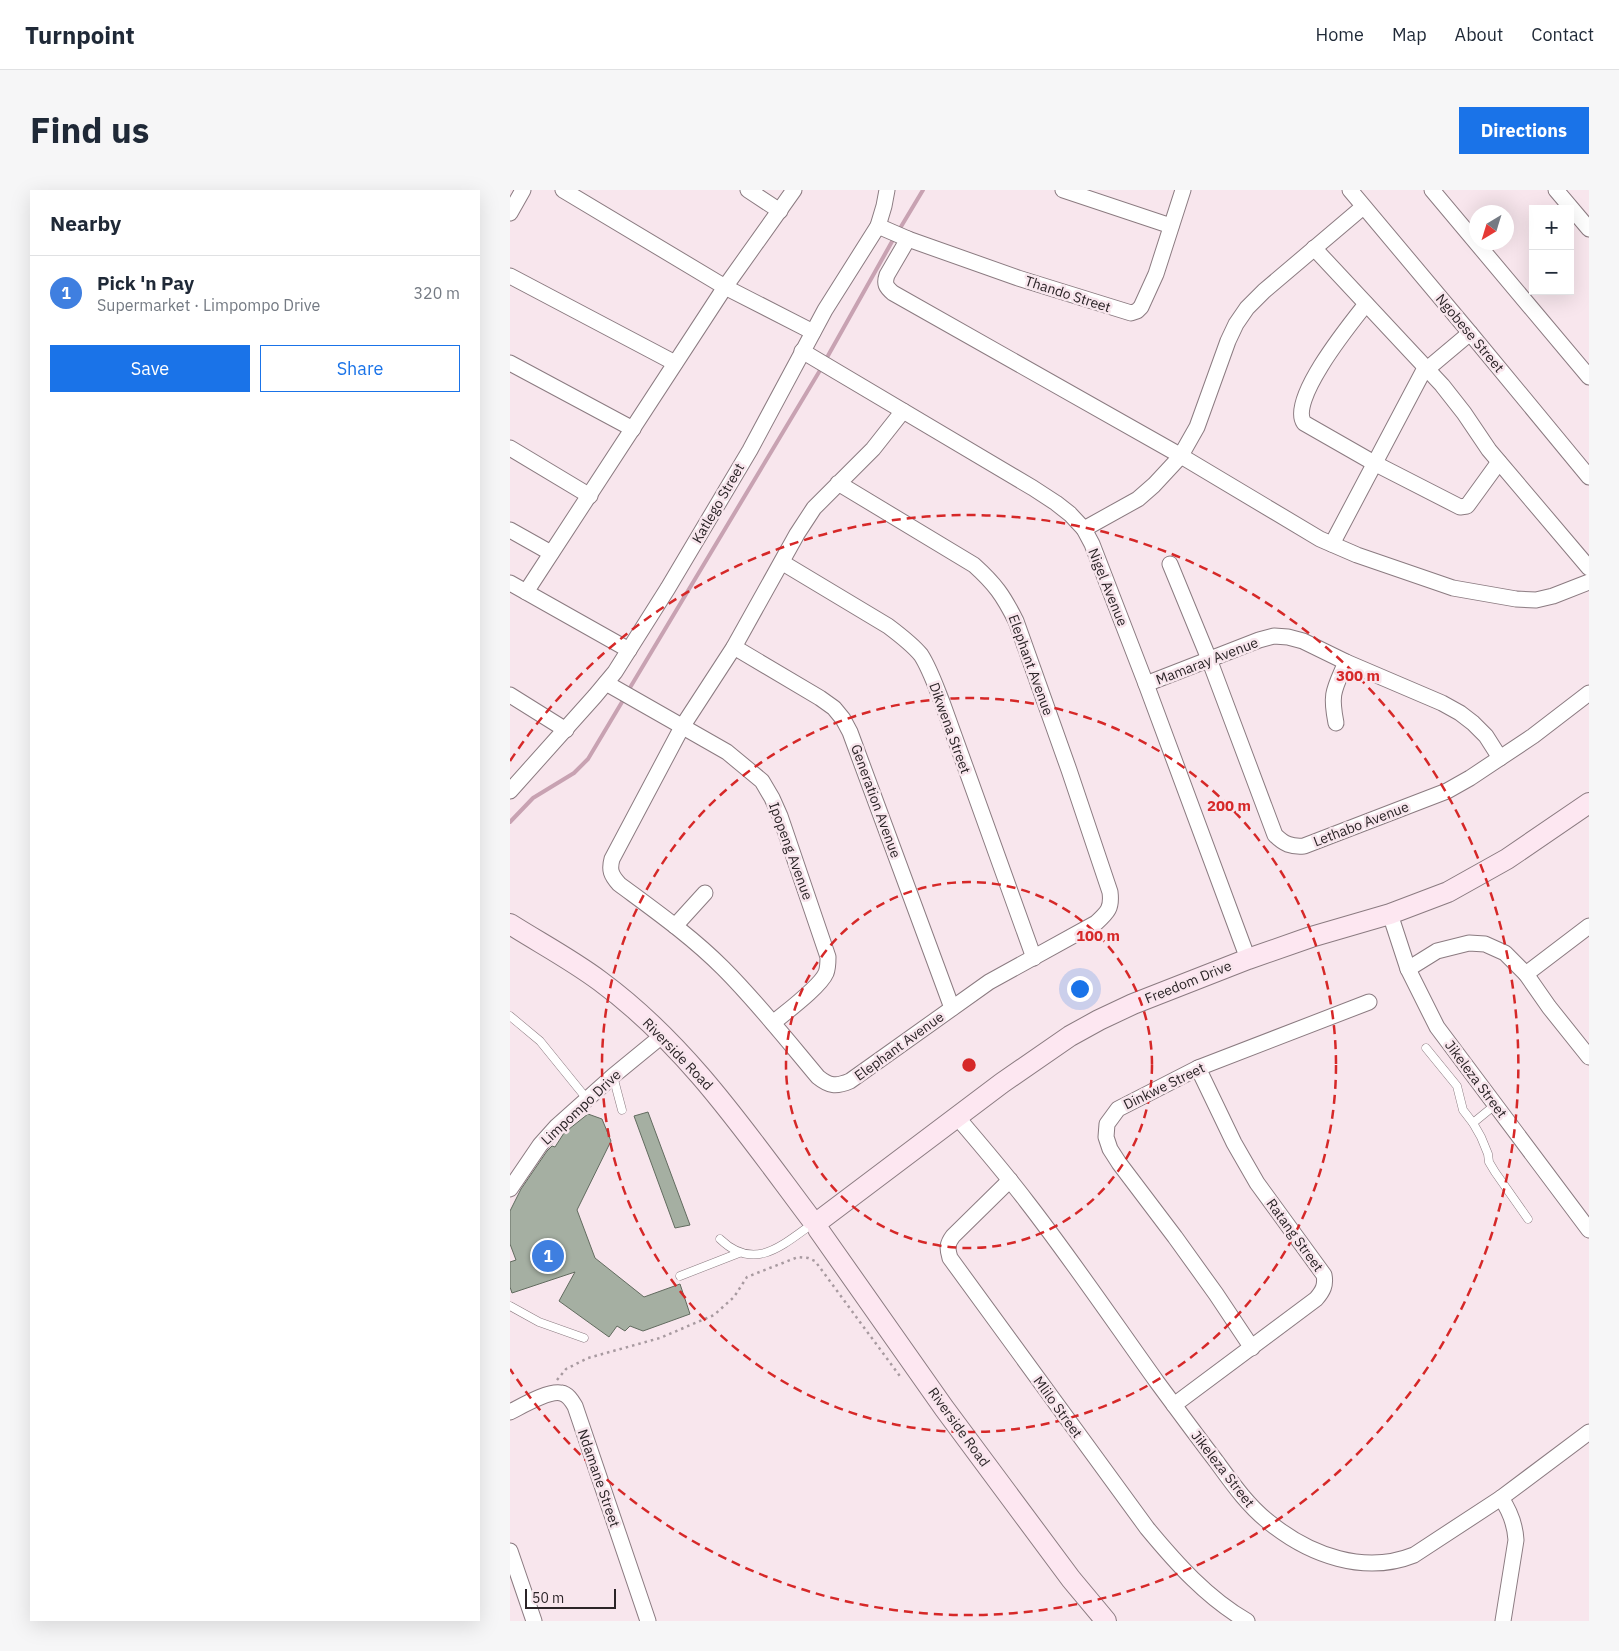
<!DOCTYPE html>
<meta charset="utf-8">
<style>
body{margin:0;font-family:"IBM Plex Sans",sans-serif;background:#f6f6f7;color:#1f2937}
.controls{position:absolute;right:15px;top:15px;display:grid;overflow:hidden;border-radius:0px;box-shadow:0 5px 20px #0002}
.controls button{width:45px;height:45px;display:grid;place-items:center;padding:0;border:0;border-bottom:1px solid #e0e1e3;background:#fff;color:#1f2937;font:25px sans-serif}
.compass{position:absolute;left:959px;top:15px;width:45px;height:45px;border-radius:50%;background:#fff;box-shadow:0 5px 20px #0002;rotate:218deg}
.scale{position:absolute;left:15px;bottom:12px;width:91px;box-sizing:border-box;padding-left:5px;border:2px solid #2b2427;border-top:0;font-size:14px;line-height:18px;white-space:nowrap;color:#2b2427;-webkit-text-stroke:4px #f8e6ed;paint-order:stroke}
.you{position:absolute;left:569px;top:798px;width:18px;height:18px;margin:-12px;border:4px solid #fff;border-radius:50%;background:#1a73e8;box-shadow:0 0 0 8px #1a73e833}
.badge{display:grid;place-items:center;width:32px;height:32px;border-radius:50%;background:#1a73e8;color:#fff;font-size:16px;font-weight:700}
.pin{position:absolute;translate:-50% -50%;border:2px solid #fff;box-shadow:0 1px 5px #0006}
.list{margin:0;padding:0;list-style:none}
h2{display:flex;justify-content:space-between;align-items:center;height:65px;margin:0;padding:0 20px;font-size:21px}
h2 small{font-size:16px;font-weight:400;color:#747a83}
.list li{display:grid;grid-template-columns:32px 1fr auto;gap:15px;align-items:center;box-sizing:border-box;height:75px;padding:0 20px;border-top:1px solid #e0e1e3}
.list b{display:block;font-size:19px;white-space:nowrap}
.list p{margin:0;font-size:16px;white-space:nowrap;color:#747a83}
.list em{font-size:16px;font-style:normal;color:#747a83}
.actions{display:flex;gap:10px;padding:15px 20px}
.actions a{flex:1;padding:11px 0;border:1px solid #1a73e8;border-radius:0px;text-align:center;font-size:18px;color:#1a73e8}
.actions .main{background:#1a73e8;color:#fff}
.map{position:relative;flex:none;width:1079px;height:1431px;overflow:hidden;border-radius:0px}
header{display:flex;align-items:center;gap:30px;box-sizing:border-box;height:70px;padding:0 25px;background:#fff;border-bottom:1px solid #e0e1e3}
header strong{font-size:24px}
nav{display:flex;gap:28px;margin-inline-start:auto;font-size:18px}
.intro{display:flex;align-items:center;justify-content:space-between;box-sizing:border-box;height:120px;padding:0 30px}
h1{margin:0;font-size:35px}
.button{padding:12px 22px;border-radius:0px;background:#1a73e8;color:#fff;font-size:18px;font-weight:700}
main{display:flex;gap:30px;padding:0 30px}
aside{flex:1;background:#fff;border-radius:0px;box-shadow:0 5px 20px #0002}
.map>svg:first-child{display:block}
</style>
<header>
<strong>Turnpoint</strong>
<nav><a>Home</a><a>Map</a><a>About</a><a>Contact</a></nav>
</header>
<div class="intro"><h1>Find us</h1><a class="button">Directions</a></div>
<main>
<aside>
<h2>Nearby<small></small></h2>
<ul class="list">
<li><span class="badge" style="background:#3f7fe0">1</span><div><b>Pick 'n Pay</b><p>Supermarket · Limpompo Drive</p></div><em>320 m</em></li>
</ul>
<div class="actions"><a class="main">Save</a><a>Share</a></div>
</aside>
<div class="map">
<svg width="1079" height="1431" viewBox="0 0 1079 1431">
<rect width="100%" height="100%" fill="#f8e6ed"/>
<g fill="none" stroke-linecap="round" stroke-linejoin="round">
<g stroke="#c8a2b2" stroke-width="4">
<path d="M389,40L413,0"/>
<path d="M315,171L384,48"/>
<path d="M118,501L312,177"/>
<path d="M0,632L23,608L64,583L78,569L115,507"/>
</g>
</g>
<g fill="#a5afa2" stroke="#626b5f">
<path d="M138,922L180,1035L165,1038L124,926Z"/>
<path d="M78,924L92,929L101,951L67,1020L85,1068L134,1107L170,1094L180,1124L133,1141L120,1136L115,1141L107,1136L99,1147L49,1111L65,1082L2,1103L0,1097V1072L6,1070L0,1054V1021L11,999L37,961L42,956L45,957L54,943Z"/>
</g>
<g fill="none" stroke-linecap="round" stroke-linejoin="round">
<g stroke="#8b7b81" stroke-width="9">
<g id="lane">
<path d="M0,826L30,851L77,909"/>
<path d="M916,858L947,896L953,920L963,933"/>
<path d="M103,886L112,920"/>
<path d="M985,915L963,933L971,947L978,964L979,972L985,982L1018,1029"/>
<path d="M210,1049C242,1080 268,1059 298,1037"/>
<path d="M170,1086L229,1063"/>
<path d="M0,1116L29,1132L74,1148"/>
</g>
</g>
<g stroke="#8b7b81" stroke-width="17">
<g id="street">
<path d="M53,0L215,97L303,142"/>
<path d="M238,0L270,21"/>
<path d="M553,0L661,36"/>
<path d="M840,0L960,143L1079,287"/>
<path d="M922,0L1079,187"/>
<path d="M1046,0L1079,39"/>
<path d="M0,23L13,0"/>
<path d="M368,36L398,49L508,88L621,123L627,121L631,117L646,84L673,0"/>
<path d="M398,49L377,85C374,94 376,97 383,103L666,263L810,349L847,365L943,398L1006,409L1026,410L1043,406L1079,392"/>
<path d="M804,58L932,195L954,223L979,260L1079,378"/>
<path d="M0,86L165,173"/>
<path d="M856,114C841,133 778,210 794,233L864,273L950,317L957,316L960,312L989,272"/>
<path d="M292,161L523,298L546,313L560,324L574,339L582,354L636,494L738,769"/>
<path d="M0,173L123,239"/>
<path d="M916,180L960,143"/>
<path d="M0,258L80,306"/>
<path d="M328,293L464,375C485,394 493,405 506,431L559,580L600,702C602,718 598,722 586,733L479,792L340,891C326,897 319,896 308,887C277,850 247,812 213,778C181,746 144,720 109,694C101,685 99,680 102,669L172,537L224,457L287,344L304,318L363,259L393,221"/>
<path d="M574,339L628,309L644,295L670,267L687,237L718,151L726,134L737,118L754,101L853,17"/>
<path d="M0,340L41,363"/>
<path d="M822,354L915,178"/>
<path d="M273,373L378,436C390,445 402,454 411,465C420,479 426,497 432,512L524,768"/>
<path d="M660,374L699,469L765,645C774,654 781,657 794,656L937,601L960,588L1023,546L1079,503"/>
<path d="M0,393L119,460"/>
<path d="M16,402L215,97L284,0"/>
<path d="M224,457L310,508L324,518L333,529L340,542L442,818"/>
<path d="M96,493L217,562L252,591L262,608L270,626L318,767C318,773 318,778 316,783C310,797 276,822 263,833"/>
<path d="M636,494L749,450L764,446L778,447L793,451L836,472L932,513L950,523L963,533L976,546L990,568"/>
<path d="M0,505L56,540"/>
<path d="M826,533C820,503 824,500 836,472"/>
<path d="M0,601L85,506L105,482L158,398L240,260L315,120L368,36L374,16L377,0"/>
<path d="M880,724L898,779L927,837L1079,1040"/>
<path d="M165,736L195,703"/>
<path d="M898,779L927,761L959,753L975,754L995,763L1016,784L1039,817L1079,867"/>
<path d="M1016,784L1079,736"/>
<path d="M447,927C471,955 495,983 517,1012C562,1070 604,1132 647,1192C667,1219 686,1245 706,1271C722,1293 738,1316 760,1333C800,1365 854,1385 904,1365L991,1308L1079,1242"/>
<path d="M500,990L443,1046C437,1054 437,1058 440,1068L637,1338C666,1373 697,1408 737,1431"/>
<path d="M0,999L30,955L47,936L103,886L153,845"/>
<path d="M742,1158L706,1104L665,1047L609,973L600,959L596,947L597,934L608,919L688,878L859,812"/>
<path d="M664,1215L806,1109C813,1101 816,1095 814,1085L747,993L724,953L688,878"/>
<path d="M0,1222C12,1216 39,1200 51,1203C58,1204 62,1211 65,1216L138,1431"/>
<path d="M991,1308C1000,1321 1005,1334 1006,1350L993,1431"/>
<path d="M0,1361L24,1431"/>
</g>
</g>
<g stroke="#8b7b81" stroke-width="22">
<g id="secondary">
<path d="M0,734C30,753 62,770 90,791C177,855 237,944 301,1029"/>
<path d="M309,1031L492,893L560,846L589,830L623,814L738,769L801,747L880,724L938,702L997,669L1079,613"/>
<path d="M308,1039L434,1218L561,1389L596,1431"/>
</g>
</g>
<path stroke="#a89aa0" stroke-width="2.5" stroke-dasharray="2.5 4" stroke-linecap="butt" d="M47,1190L56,1179L78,1168L150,1148L204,1125L224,1107L237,1087L247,1083L288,1067L298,1068L305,1071L392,1189"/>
<use href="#lane" stroke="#fff" stroke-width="8"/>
<use href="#street" stroke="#fff" stroke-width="15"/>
<use href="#secondary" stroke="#fde7f1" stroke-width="20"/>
</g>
<g fill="none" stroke="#d62828" stroke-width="2.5" stroke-dasharray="9 6">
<circle cx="459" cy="875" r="183"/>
<circle cx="459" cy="875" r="367"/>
<path d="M0 571A550 550 0 1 1 0 1179"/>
</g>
<g text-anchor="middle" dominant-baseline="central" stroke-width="5" stroke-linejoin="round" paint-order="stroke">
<g font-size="14" fill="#2b2427" stroke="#f8e6ed">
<text transform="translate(558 104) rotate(18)">Thando Street</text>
<text transform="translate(960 143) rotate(50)">Ngobese Street</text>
<text transform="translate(208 313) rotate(-60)">Katlego Street</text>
<text transform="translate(598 397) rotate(68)">Nigel Avenue</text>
<text transform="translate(697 471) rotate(-21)">Mamaray Avenue</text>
<text transform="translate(521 475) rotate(70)">Elephant Avenue</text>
<text transform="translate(440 538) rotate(70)">Dikwena Street</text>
<text transform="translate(366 611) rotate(70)">Generation Avenue</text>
<text transform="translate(851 634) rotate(-21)">Lethabo Avenue</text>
<text transform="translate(281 661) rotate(70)">Ipopeng Avenue</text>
<text transform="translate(678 792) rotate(-22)">Freedom Drive</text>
<text transform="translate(389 856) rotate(-36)">Elephant Avenue</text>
<text transform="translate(168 864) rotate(46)">Riverside Road</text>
<text transform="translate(966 889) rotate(53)">Jikeleza Street</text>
<text transform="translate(654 896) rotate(-26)">Dinkwe Street</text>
<text transform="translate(71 917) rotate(-43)">Limpompo Drive</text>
<text transform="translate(785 1045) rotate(54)">Ratang Street</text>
<text transform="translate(548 1217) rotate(54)">Mlilo Street</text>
<text transform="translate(449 1237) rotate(54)">Riverside Road</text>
<text transform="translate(713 1279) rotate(52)">Jikeleza Street</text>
<text transform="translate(89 1288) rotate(71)">Ndamane Street</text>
</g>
</g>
<circle cx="459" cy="875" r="8" fill="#d62828" stroke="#f8e6ed" stroke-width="2.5"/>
<g font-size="15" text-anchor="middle" font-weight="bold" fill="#d62828" stroke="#f8e6ed" stroke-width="5" stroke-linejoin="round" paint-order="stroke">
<text x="848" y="491">300 m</text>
<text x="719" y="621">200 m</text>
<text x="588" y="751">100 m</text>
</g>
</svg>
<div class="controls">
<button>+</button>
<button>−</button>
</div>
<svg class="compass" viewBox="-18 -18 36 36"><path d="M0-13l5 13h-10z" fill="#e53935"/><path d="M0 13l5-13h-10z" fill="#747a83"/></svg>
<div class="scale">50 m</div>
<div class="you"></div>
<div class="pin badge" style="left:38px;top:1066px;background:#3f7fe0">1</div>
</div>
</main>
